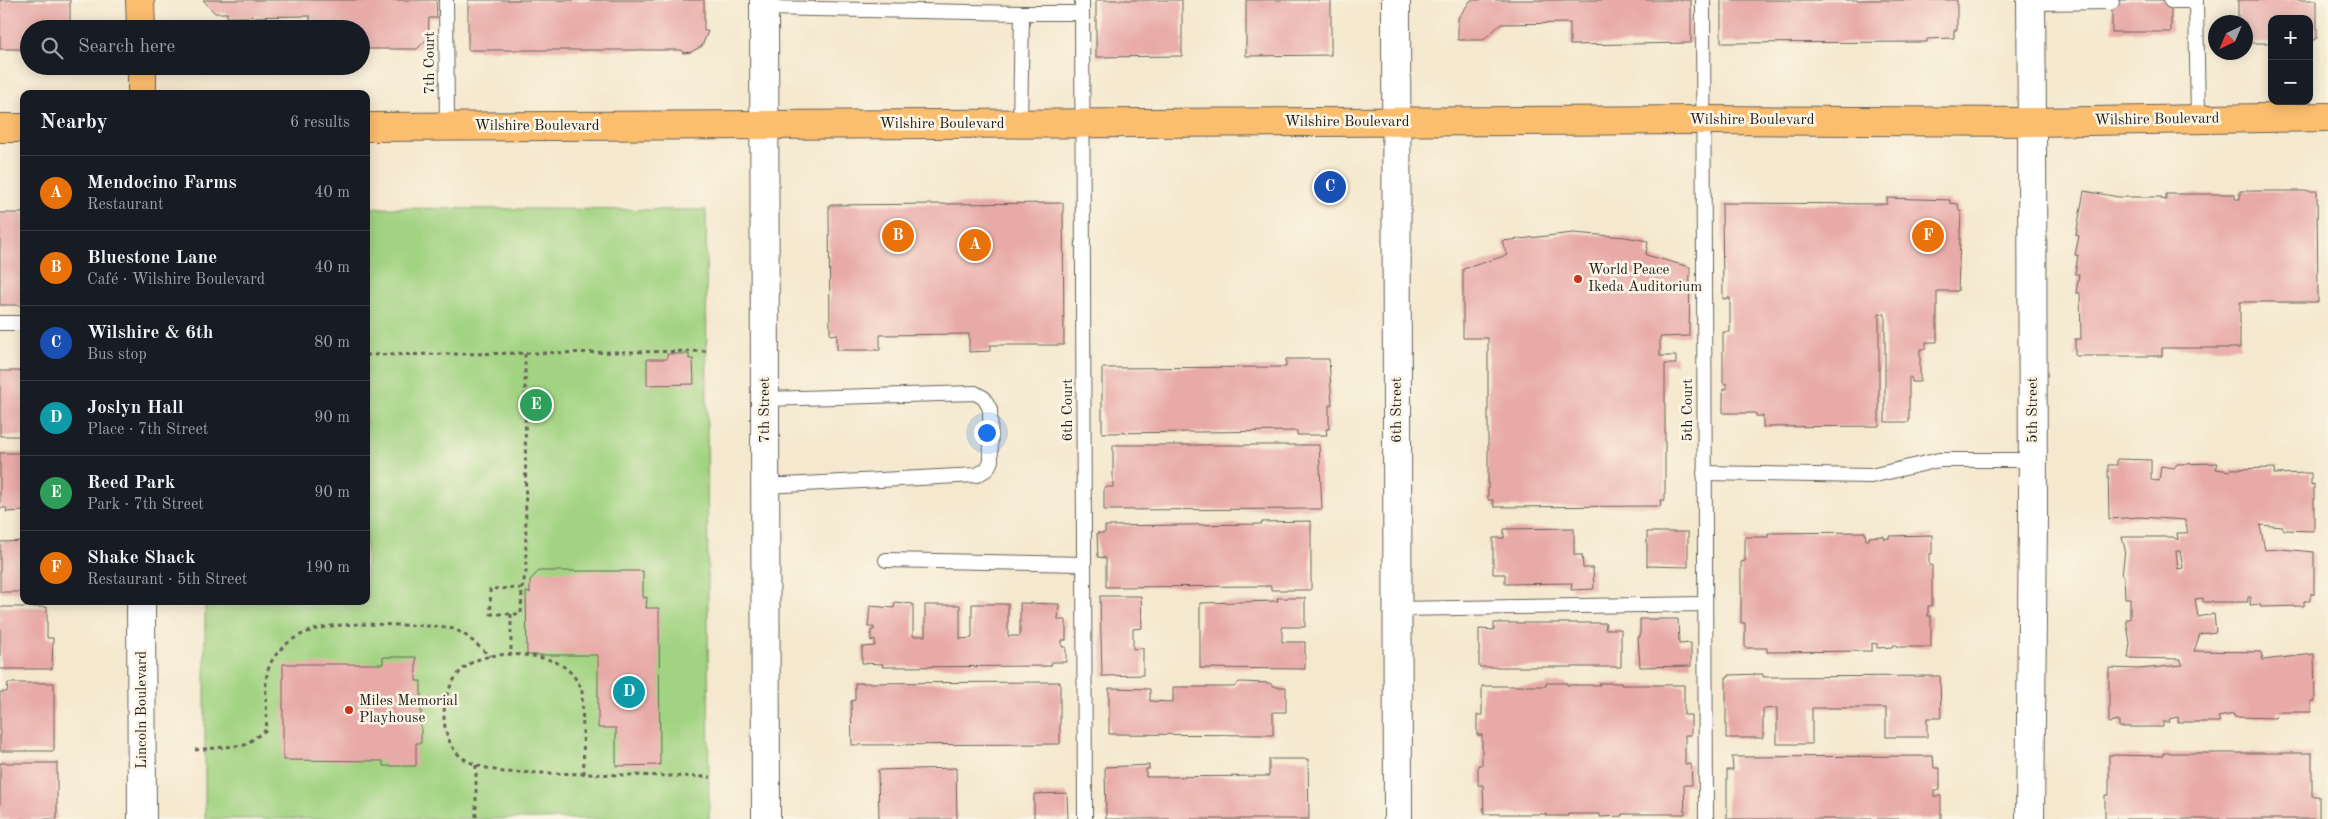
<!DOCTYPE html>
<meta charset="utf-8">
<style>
body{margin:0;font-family:"Old Standard TT",serif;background:#20242c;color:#f1f3f6}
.controls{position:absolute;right:15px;top:15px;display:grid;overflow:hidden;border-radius:10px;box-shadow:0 2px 12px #0003}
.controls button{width:45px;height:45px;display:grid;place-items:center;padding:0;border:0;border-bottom:1px solid #363941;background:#171b24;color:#f1f3f6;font:25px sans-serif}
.compass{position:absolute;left:2208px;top:15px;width:45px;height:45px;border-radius:50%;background:#171b24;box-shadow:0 2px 12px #0003;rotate:224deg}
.you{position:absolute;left:986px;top:432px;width:18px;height:18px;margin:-12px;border:4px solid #fff;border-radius:50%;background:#1a73e8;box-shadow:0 0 0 8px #1a73e833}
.badge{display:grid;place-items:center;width:32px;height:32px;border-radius:50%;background:#c8321e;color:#fff;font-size:16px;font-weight:700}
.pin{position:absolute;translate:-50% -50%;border:2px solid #fff;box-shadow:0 1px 5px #0006}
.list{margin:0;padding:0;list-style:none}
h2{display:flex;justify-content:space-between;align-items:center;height:65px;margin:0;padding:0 20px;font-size:21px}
h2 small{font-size:16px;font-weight:400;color:#9ea1a6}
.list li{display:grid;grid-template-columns:32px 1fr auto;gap:15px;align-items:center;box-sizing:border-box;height:75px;padding:0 20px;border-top:1px solid #363941}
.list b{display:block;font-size:19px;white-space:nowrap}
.list p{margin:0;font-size:16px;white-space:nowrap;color:#9ea1a6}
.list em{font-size:16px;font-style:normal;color:#9ea1a6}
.icon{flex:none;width:28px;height:28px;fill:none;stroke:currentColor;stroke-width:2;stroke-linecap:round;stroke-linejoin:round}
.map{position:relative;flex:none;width:2328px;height:819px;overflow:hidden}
.search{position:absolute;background:#171b24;box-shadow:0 2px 12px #0003;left:20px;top:20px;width:350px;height:55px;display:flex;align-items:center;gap:12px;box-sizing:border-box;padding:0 18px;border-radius:28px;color:#9ea1a6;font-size:19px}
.panel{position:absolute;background:#171b24;box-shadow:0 2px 12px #0003;left:20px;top:90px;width:350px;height:515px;border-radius:10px}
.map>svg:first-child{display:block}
</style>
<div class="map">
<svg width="2328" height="819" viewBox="0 0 2328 819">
<rect width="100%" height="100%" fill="#fcf5e5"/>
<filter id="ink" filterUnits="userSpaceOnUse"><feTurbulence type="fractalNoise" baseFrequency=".02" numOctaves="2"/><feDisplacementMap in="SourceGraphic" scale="10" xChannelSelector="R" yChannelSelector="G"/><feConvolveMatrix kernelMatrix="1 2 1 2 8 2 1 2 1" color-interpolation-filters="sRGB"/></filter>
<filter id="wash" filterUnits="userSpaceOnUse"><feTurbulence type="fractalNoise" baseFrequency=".0096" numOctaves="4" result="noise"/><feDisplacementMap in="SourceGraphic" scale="20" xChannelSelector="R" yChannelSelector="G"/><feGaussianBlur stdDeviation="1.12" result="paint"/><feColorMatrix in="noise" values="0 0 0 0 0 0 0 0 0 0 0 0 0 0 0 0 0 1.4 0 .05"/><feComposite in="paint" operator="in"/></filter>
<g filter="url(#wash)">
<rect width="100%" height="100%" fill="#f4e8ce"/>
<path fill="#a2d382" stroke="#5f784f" d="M366,208L706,210L709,819H205V601H366Z"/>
<g id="blocks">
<g fill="#e8aaa7" fill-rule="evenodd">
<path d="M0,0H70V29H29V49H0Z"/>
<path d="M203,0H436L437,18H429L428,38L417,49H361V29H310V16L227,17V13H215Z"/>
<path d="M468,0H704V31H708L702,46L691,52L683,53L682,50H468Z"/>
<path d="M1096,0H1182V56L1096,57Z"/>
<path d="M1246,0H1331V55L1246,56Z"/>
<path d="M1471,0H1691V43L1570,45V23L1501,24L1483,40H1458V18Z"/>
<path d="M1721,0H1957V30H1954V38L1927,39V42L1721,43Z"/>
<rect x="2112" y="0" width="59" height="32"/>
<path d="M2238,0H2317V38L2309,42V19H2272V43H2246V22H2238Z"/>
<path d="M2084,191L2119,197H2162L2161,199L2166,200V194H2235V199H2240V191H2317L2318,302H2240V348H2162V356H2075V339H2081L2080,293H2076L2079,274H2075L2078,255H2075L2079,236L2076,235Z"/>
<path d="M1887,198L1950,200V203L1958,204L1959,211H1961L1958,291H1937V342H1926V349H1920V382H1912L1911,377H1909V422H1885V314L1879,313V426L1763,427V416H1756V413H1723V389H1727V384L1723,383V332H1730V298L1723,299L1722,203L1887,204Z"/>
<path d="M1063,203L1064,345H990V351L969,352V334L880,335V350H837V334L830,335L829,205Z"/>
<rect x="0" y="213" width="24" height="92"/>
<path d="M1573,233L1625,237L1648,241L1646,255L1690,267L1689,336L1660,337V356H1676V364H1665V500H1660L1661,506L1494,507L1493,500H1488V338H1463V269L1507,255L1502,241Z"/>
<path d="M667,354H689V359H693L694,384L647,385V359H667Z"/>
<path d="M1286,359H1329L1332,405H1329V429H1326L1327,435H1297V431L1102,433V368L1286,367Z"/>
<rect x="0" y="371" width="24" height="65"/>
<path d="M1113,445H1319L1322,509L1104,510V487H1113Z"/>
<path d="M0,453H24V511L6,512L7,508H0Z"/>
<path d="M2117,459L2151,460V480L2159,481L2161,466L2174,468L2177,464L2218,463L2216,469L2230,471L2231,469L2275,468L2274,474L2311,473V485L2314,484V531L2283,530V527L2260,525L2265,550L2281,549L2314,552V595L2311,593V601H2304V606L2260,607V604L2250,605L2251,597H2248V602H2203V598L2195,599L2198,617L2214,614L2216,632L2200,634L2194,651L2261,652L2263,660L2314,654L2315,701H2311V712H2277L2276,718L2234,717V714L2218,717L2220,722H2178V717L2169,719L2170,722H2163V727H2119V721L2109,723V668L2140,669L2183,665L2180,659L2128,658L2130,643L2126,619H2130V598H2125L2124,576H2122L2125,549L2122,537H2173L2178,540L2177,533H2188L2185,520L2140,517L2109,519L2108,465H2117ZM2176,551H2180L2183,568L2178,569Z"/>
<path d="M1311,521V590H1271V586L1106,587V558L1098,557L1097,533H1105V526L1262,524V522Z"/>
<path d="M1574,528V555H1582L1583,568H1593L1594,589L1571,590L1572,583L1505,584V574H1493V538H1504V529Z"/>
<path d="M1647,532H1688V567L1647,566Z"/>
<path d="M1865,532L1866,540H1869V537L1884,536V539L1889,538V536L1932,535V554H1929V565H1932V606H1928V616H1931V647H1897V645H1893L1892,647L1877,648V644L1872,643V651L1767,652V648H1745V623H1741V562L1745,561V537H1768V533Z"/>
<path d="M24,541V592H0V542Z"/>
<path d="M539,571H643V598L647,597L646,608H659L660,765L616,766V728H598V655H527L526,592L530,593V580Z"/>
<path d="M1100,596H1141L1142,628L1133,629V649L1143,648V675L1102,676Z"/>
<path d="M1277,598H1305V627H1282V642H1305V669L1200,668V603L1278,601Z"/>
<path d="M895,602L913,604V636H925V605H960V639L972,638V604H1008V636H1020V603L1059,604L1058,620H1066V640H1062V647H1066V662H1051V666L882,667L883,664L862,663V647L875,646V640L871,641V630H874V627H868L870,606L894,608Z"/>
<path d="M0,607H47V638H53L52,669H0Z"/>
<path d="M1640,619H1678L1679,644L1691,643V666L1640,667L1638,637H1640Z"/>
<path d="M1494,623H1606L1605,629H1621V667H1479V629L1494,630Z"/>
<path d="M383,657H416V681H421V743H416V766H383V761L283,760V664H383Z"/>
<path d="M1763,674V677L1940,676L1941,718H1927V737H1886V708H1812V744H1777V708L1763,709V738H1726V677H1729V675Z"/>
<path d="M1060,682V744L852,745L851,701L855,700V683Z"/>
<path d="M1239,682L1269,683L1276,687H1286V712H1273V735L1109,734V688L1150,689V701L1173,702V687H1234Z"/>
<path d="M8,683H54V751H0V692H7Z"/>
<path d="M1546,683H1567V685H1600L1599,683H1621V685H1684V715H1691V735H1685V764H1691L1692,785H1684L1685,814H1622V816L1600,817V814H1568V816H1546V814H1484L1483,785H1478V765H1482V735H1477V715H1482V686H1546Z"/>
<path d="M2163,753H2312V796H2319V819H2105V795H2109V755L2163,756Z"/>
<path d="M1933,756L1934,768H1940V790H1934V796H1941V819H1727V770H1733L1732,757Z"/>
<path d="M1269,759H1308L1309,819H1106L1105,767L1149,765V769H1146V777L1269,776Z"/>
<rect x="0" y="763" width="57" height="56"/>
<path d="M956,768L957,819H879L878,770Z"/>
<path d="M1067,793L1068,819H1034V794Z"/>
</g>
</g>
</g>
<g filter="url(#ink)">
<use href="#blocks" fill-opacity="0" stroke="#68635a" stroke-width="1"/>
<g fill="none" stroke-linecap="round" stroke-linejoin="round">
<g stroke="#68635a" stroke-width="16">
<g id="service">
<path d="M446,0L447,126"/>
<path d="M1082,0L1085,819"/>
<path d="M1703,0L1706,819"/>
<path d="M2171,1H2196L2198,119"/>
<path d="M2031,3L2112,2"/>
<path d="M764,8L1022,13"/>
<path d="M1020,123L1022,13H1082"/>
<path d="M0,323H24"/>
<path d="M765,399L975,393L984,398L990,409L991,461L987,469L977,475L765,486"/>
<path d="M1704,473L1871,476L1939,460H2033"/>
<path d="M886,560L1084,564"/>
<path d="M1397,609L1705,604"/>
</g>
</g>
<g stroke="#68635a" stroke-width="30">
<g id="minor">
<path d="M764,0L766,819"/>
<path d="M1396,0L1398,819"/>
<path d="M2030,819L2033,517L2032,122"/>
</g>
</g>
<g stroke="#68635a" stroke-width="30">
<g id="tertiary">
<path d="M2031,0L2032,122"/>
<path d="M141,601L142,819"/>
</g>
</g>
<g stroke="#68635a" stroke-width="30">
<g id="primary">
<path d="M140,0L141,29"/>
<path d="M142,66V94"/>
<path d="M366,127L1704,120L2032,122L2328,117"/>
<path d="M0,128H24"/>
</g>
</g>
<g stroke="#68635a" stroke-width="3" stroke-dasharray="4 4" stroke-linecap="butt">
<path d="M366,355L710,351"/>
<path d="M522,588L490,589L491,614H521L522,588L526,572L525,354"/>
<path d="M511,614V655"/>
<path d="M195,750L245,745L266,730C269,708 260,679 273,659C300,618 357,624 400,625C417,626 436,625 453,629C466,633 479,647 490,656"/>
<path d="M476,765V819"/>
<path d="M584,774L582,690C576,677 567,666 553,661C531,653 488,650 468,665C441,684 436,729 457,753C468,765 488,768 503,772L711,777"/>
</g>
<use href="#service" stroke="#fff" stroke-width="14"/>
<use href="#minor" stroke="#fff" stroke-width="28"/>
<use href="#tertiary" stroke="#fff" stroke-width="28"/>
<use href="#primary" stroke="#fbbd6e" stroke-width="28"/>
</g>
</g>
<g fill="#c8321e" stroke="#fcf5e5" stroke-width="2">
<circle cx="1578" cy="279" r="5"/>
<circle cx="349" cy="710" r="5"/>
</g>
<g text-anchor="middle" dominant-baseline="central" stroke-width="5" stroke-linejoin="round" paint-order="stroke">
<g font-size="15" fill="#1c1c1c" stroke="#fcf5e5">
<text transform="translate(430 63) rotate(-90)">7th Court</text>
<text x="1752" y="120">Wilshire Boulevard</text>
<text transform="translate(2157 120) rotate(-1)">Wilshire Boulevard</text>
<text x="1347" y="122">Wilshire Boulevard</text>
<text x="942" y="124">Wilshire Boulevard</text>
<text x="537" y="126">Wilshire Boulevard</text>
<text transform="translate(765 410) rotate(-90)">7th Street</text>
<text transform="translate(1068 410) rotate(-90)">6th Court</text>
<text transform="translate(1397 410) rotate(-90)">6th Street</text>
<text transform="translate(1688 410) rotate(-90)">5th Court</text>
<text transform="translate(2033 410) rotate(-90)">5th Street</text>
<text transform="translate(142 710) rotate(-90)">Lincoln Boulevard</text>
</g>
<g font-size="15" fill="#1c1c1c" stroke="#fcf5e5" text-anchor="start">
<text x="1588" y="270">World Peace<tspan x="1588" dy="17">Ikeda Auditorium</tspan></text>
<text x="359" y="701">Miles Memorial<tspan x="359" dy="17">Playhouse</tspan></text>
</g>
</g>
</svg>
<div class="controls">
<button>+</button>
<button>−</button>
</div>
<svg class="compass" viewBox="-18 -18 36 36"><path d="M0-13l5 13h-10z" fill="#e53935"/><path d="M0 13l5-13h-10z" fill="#9ea1a6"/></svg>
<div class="you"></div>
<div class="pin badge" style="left:975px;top:245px;background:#e8710a">A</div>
<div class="pin badge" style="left:898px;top:236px;background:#e8710a">B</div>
<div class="pin badge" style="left:1330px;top:187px;background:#1a4fb4">C</div>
<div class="pin badge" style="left:629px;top:692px;background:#0f9aa8">D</div>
<div class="pin badge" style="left:536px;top:405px;background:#2e9e5b">E</div>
<div class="pin badge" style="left:1928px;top:236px;background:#e8710a">F</div>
<div class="search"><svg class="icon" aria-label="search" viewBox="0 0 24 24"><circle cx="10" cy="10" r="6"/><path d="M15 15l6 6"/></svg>Search here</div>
<section class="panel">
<h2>Nearby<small>6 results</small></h2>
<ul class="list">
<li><span class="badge" style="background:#e8710a">A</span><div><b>Mendocino Farms</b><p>Restaurant</p></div><em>40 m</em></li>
<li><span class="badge" style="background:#e8710a">B</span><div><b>Bluestone Lane</b><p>Café · Wilshire Boulevard</p></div><em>40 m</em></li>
<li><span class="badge" style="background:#1a4fb4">C</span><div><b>Wilshire &amp; 6th</b><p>Bus stop</p></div><em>80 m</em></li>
<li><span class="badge" style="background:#0f9aa8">D</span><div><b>Joslyn Hall</b><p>Place · 7th Street</p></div><em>90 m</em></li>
<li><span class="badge" style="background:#2e9e5b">E</span><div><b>Reed Park</b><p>Park · 7th Street</p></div><em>90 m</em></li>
<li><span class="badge" style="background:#e8710a">F</span><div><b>Shake Shack</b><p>Restaurant · 5th Street</p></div><em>190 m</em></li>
</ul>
</section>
</div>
